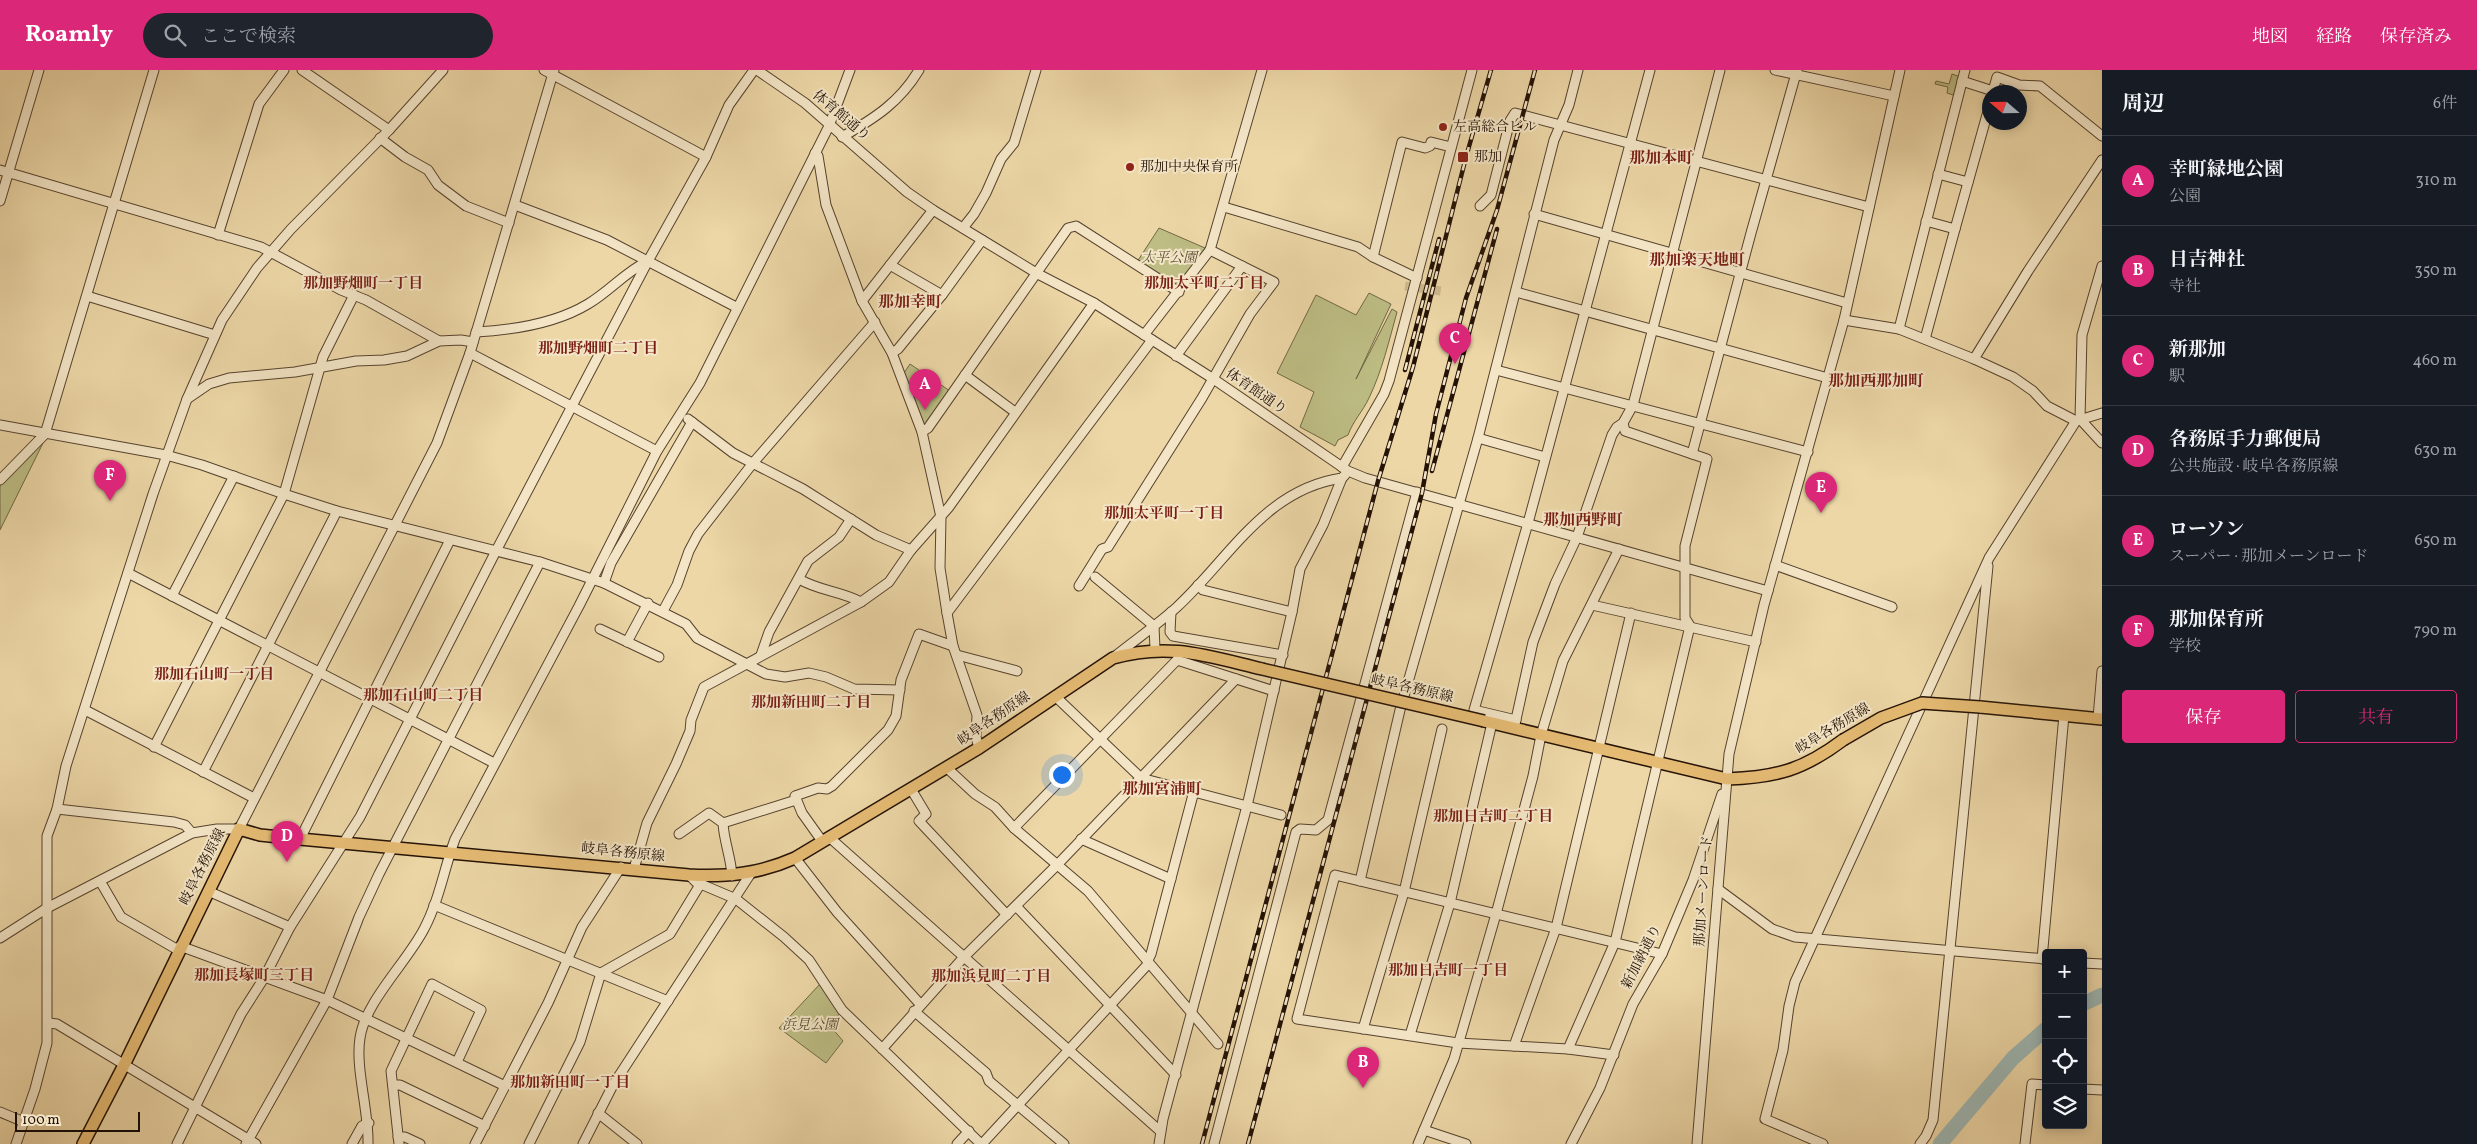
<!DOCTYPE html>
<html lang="ja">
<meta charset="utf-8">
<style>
body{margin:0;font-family:Vollkorn,"Noto Serif JP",serif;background:#20242c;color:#f1f3f6}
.controls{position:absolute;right:15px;bottom:15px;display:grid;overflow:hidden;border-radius:5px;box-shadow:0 2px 12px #0003}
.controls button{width:45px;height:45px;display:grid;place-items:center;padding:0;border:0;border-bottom:1px solid #363941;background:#171b24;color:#f1f3f6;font:25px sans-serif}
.compass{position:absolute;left:1982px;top:15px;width:45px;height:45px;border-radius:50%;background:#171b24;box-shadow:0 2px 12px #0003;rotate:290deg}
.scale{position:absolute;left:15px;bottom:12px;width:125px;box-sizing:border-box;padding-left:5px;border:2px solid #241206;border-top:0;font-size:14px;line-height:18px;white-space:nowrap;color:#241206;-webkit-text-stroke:4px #f3e5c6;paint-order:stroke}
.you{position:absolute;left:1061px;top:704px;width:18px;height:18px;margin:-12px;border:4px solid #fff;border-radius:50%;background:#1a73e8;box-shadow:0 0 0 8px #1a73e833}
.badge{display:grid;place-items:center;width:32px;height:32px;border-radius:50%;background:#db2777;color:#fff;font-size:16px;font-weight:700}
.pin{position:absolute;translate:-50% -41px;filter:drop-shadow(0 1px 2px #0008)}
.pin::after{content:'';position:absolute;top:26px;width:18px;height:15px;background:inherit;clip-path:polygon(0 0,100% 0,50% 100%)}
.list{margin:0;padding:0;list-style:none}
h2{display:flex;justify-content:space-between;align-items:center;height:65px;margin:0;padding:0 20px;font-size:21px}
h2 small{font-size:16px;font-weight:400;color:#9ea1a6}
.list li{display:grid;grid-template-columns:32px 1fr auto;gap:15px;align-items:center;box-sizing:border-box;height:90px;padding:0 20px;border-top:1px solid #363941}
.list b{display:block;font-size:19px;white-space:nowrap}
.list p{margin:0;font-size:16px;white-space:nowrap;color:#9ea1a6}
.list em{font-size:16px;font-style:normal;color:#9ea1a6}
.actions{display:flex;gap:10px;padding:15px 20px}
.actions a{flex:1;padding:11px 0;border:1px solid #db2777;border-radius:5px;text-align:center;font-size:18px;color:#db2777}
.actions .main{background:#db2777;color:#fff}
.icon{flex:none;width:28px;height:28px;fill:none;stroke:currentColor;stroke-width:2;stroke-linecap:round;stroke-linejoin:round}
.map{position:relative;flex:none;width:2102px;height:1074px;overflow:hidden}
header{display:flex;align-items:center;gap:30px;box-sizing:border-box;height:70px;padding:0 25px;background:#db2777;color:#fff}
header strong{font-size:24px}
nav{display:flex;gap:28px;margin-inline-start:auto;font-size:18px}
.search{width:350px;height:45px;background:#20242c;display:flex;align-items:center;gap:12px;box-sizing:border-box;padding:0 18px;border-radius:28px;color:#9ea1a6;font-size:19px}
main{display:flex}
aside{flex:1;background:#171b24}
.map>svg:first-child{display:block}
</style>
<header>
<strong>Roamly</strong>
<div class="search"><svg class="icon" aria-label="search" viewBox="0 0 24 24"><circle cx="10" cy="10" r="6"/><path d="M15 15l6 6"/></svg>ここで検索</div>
<nav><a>地図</a><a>経路</a><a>保存済み</a></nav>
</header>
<main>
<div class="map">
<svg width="2102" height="1074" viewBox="0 0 2102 1074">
<rect width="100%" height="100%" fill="#edd7a7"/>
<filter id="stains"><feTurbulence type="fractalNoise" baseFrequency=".004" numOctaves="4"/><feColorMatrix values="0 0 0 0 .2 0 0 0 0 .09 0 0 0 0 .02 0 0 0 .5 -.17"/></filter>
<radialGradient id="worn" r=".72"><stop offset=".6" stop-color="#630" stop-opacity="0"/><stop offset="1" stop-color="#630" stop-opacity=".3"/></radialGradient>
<g fill="#bdbd84" stroke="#706845">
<path d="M1952,4L1963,8L1959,27L1947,23L1948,17L1935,14L1936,11L1949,14Z"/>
<path d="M1159,158L1205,178L1175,220L1135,195Z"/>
<path d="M1369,223L1391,234L1356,309L1392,239L1397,242C1389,271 1382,301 1369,328C1363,341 1353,351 1348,365L1338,370L1335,376L1300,357L1314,322L1277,303L1316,225L1356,245Z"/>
<path d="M910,294L950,321L921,360L904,303Z"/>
<path d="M44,371L0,460V416Z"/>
<path d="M820,914L840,943L831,957L843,971L826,993L779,958Z"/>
</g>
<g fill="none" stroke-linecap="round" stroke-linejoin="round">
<g stroke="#9eb7b3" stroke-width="15">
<path d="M2083,934L2102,925"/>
<path d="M1940,1074L2013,988L2046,959"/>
</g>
<path stroke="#cfb98f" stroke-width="9" stroke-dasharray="9 4.5" stroke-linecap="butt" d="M1405,216L1441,221"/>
<g stroke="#56432e" stroke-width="11">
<g id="minor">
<path d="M302,0L389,60"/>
<path d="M544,0L706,87"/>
<path d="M757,0L805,33L907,122L933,140L1038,204L1094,233L1212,308L1348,401L1365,408L1768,521"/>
<path d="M1775,0L1894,26"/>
<path d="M1962,11L1993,21L1997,7L2019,15L2040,16L2102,66"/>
<path d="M842,67C875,48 900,32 919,0"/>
<path d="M380,68L405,87L428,100L438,115L466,136L509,153"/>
<path d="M815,83L818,86L826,135L862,231L892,283L922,362L941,447L940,498L947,543L953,576L977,645L976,667L979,678"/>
<path d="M0,100L261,177L341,220L366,230L439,271"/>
<path d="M1938,104L1968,112"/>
<path d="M0,131L39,0"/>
<path d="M515,135L607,170L736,237"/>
<path d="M1480,136L1491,125L1510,51L1515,43L1869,137"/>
<path d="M1224,137L1358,177L1373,187L1417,208"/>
<path d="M1534,144L1847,233"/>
<path d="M1926,151L1955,159L1990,34"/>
<path d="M963,158L974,144L986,123L1001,89L1014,73L1036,0"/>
<path d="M218,165L259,34L284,0"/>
<path d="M1373,187L1402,72L1425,78L1430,76L1431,72L1451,77"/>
<path d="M890,195L942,225"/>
<path d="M2102,196L2082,265L2080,349L2102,373"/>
<path d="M1516,222L1828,308"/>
<path d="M87,226L215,265"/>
<path d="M862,231L933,140"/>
<path d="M1844,250L1899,259L1974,289L2013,307L2033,321L2047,336L2076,351"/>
<path d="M1899,259L1965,0"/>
<path d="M476,262C513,260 555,254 588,234C610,221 625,202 648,191"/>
<path d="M1144,265L1210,180L1262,0"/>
<path d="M1925,269L1955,159"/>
<path d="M470,283L657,381"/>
<path d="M892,283L898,279L942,225L982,170"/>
<path d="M1176,286L1242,196"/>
<path d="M1974,289L2028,201L2102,90"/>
<path d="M1496,300L1808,382"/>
<path d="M965,305L1015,342"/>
<path d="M187,329L209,314L229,308L295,302L356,291L384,290L407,286L439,271L461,270L473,272"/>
<path d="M688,349L733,383L803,419L876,465L911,480"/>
<path d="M0,355L166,385L202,395L284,424L337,441L540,492L604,513L611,493L692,352"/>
<path d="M922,362L928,358L1068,158L1076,156L1179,222"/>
<path d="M1478,368L1545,387"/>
<path d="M1692,384L1751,163L1797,0"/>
<path d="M1342,397L1384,324L1389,311L1472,0"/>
<path d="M0,410L45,364L154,0"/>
<path d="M1775,495L1892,537"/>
<path d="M128,503L494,693"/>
<path d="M1095,507L1154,556L1155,579"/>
<path d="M799,509C819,521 841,521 861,532"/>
<path d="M604,513L686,554L697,568L766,604L785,607L809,603L826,607L854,619L900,620"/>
<path d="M1198,515L1203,520L1292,542"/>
<path d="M1079,516L1102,479L1108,477L1202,328L1250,244L1274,212L1210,180"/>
<path d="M172,526L234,406"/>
<path d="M1592,535L1756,572"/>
<path d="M663,541L677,515L689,481L698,464L753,393L875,252"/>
<path d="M1171,542L1170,562L1173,566L1283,585"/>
<path d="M947,543L1152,270"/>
<path d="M600,559L659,587"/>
<path d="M627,572L648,533"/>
<path d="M761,585L769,562L808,491L839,467L851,449"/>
<path d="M957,585L1017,601"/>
<path d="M1114,587C1135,570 1157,555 1177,537C1229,489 1265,419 1342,408L1345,405"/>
<path d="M1055,626L1141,708L1281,745"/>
<path d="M85,640L254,728"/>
<path d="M2098,648L2102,601"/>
<path d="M1516,650L1474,640L1528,453L1650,0"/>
<path d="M1515,654L1533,572L1555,514L1577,467L1612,365L1617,357L1623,353L1633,335L1720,0"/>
<path d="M154,677L284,424L323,287L354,225"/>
<path d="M947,698L975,724L995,737L1014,758L1088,821L1218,974"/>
<path d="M203,702L337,441"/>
<path d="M911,719L926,744L919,751L1007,845"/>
<path d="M57,739L174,752L185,755L192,763"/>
<path d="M723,753L796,730"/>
<path d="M1014,758L1177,590L1274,621"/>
<path d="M679,764L709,743L723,753C724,772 731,787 732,806"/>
<path d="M829,767L1160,1061"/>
<path d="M300,769L450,470"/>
<path d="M1081,769L1171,809"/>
<path d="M822,771L802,743L795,726L818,718L827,719L832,716L888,660L896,646L901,610L919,564L953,576"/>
<path d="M795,788L837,842L920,934"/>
<path d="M634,799L647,753L676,694L690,661L691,650L704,617L861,532L889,512L911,480L949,437L1094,233"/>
<path d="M689,805L696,812L736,829L784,867L809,890L842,940L981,1074"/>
<path d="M100,811L121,847L178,880"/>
<path d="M1360,811L1400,640L1478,368L1554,70L1569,35L1578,0"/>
<path d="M1718,819L1772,859L1795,867L2046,889"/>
<path d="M208,821L290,857"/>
<path d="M434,835L668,931"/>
<path d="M1016,836L1176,1005"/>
<path d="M0,868L47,838L192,763L217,759H239L437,373L470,283L554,0"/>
<path d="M180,876L327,930L505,1016"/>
<path d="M2042,889L2064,645"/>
<path d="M1148,890L1151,884L1194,721"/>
<path d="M2083,893L2102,894"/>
<path d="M914,941L986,1003L989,1011L1064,1074"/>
<path d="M49,953L57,954L256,1074"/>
<path d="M1363,959L1404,822L1442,659"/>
<path d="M1410,965L1450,833L1492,653"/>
<path d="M1514,976L1556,858L1631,543"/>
<path d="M882,979L964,887L1057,795L1236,609"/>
<path d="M1568,979L1615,872L1690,556L1685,548V476L1707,389L1625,361L1623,353"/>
<path d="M1614,985L1568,979L1458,973L1297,949L1335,805L1662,884"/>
<path d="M393,1015H400L485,1056"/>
<path d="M2083,1019L2102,1020"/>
<path d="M0,1042L24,1052"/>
<path d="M598,1043L637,1074"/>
<path d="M1424,1060L1466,1074"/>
<path d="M398,1067H405L420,1074"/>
<path d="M16,1074L35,1019L47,973V766L57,739L66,696L153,424L187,329L222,250L257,198L291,159L389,60L443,0"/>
<path d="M177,1074L241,944L264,908L290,857L360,747L496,481L648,191L706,87L729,35L754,0"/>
<path d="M246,1074L327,930L359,847L379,804L540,492"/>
<path d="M352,1074L362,1056L369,1053"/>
<path d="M368,1074C369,1041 355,998 360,968C365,932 407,892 424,859C439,831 444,799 455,769L579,536L657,381L700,313L829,56L850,0"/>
<path d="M399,1074L391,1001L432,914L481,940L457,992"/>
<path d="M475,1074L548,933L582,857L621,797"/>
<path d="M529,1074L580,972L601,903L670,864L701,813"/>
<path d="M583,1074L613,1015L751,803"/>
<path d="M957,1074L969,1061"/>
<path d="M982,1074L1149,893"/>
<path d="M1159,1074L1163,1049L1247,736L1292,542L1300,499L1323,455L1342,408"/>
<path d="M1214,1074L1296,762L1300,759L1316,760L1328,750L1417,422"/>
<path d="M1418,1074L1454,989L1496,844L1533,706L1541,665L1563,591L1619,479"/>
<path d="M1571,1074L1600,1018L1633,934L1662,884L1693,810L1722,724"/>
<path d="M1697,1074L1729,684L1764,535L1844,250L1900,0"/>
<path d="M1823,1074L1765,1049L1783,980L1789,936L1795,912L1989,488L2076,351L2102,343"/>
<path d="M1920,1074L1926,1066L1933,1050L1988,496"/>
<path d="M2025,1074L2032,1014L2046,1015"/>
</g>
</g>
<g stroke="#241206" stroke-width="14">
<g id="major">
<path d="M1980,637L2102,649"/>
<path d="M1484,651L1727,709C1777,707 1803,700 1843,670"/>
<path d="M83,1074L124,995L239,759L260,765L289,768L689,805C727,807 759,804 795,788L979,678L1113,588C1169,572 1207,586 1262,599"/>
</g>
</g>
<use href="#minor" stroke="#f3e5c6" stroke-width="9"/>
<use href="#major" stroke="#e6bc74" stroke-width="11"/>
<g stroke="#241206" stroke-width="4.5">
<g id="rail">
<path d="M1405,300L1439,169"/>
<path d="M1432,401L1497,159"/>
<path d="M1202,1074L1378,411L1413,297L1466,87L1491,0"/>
<path d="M1248,1074L1422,423L1436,344L1466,228L1497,140L1535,0"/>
</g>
</g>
<use href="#rail" stroke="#f3e5c6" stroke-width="2.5" stroke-dasharray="8" stroke-linecap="butt"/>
<g stroke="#241206" stroke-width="14" stroke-linecap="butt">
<g id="major-bridge">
<path d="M1262,599L1484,651"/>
<path d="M1843,670L1881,648L1922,633L1980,637"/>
</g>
</g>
<use href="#major-bridge" stroke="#e6bc74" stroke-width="11"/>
</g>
<g fill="#8f2418" stroke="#f3e5c6" stroke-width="2">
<circle cx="1443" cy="57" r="5"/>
<rect x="1457" y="81" width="12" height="12" rx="2.5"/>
<circle cx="1130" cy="97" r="5"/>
</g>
<g text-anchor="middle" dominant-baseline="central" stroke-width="4" stroke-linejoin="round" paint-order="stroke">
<g font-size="14" fill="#241206" stroke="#f3e5c6">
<text transform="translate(841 46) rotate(40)">体育館通り</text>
<text transform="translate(1256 322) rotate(34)">体育館通り</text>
<text transform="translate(1412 619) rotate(13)">岐阜各務原線</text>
<text transform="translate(994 649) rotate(-34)">岐阜各務原線</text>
<text transform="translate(1833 659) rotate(-31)">岐阜各務原線</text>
<text transform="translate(623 783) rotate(6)">岐阜各務原線</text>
<text transform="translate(203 797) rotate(-63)">岐阜各務原線</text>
<text transform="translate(1704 821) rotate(-86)">那加メーンロード</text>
<text transform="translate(1642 887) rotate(-63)">新加納通り</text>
</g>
<g font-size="14" fill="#241206" stroke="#f3e5c6" text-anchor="start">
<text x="1453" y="57">左高総合ビル</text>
<text x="1474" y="87">那加</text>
<text x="1140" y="97">那加中央保育所</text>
</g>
<g font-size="14" font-style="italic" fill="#5a4e32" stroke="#f3e5c6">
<text x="1169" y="188">太平公園</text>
<text x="810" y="955">浜見公園</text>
</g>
<g font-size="15" font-weight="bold" fill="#7a1f14" stroke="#f3e5c6">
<text x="363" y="214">那加野畑町一丁目</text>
<text x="1204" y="214">那加太平町二丁目</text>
<text x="598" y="279">那加野畑町二丁目</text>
<text x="1164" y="444">那加太平町一丁目</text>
<text x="214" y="605">那加石山町一丁目</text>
<text x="423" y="626">那加石山町二丁目</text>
<text x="811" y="633">那加新田町二丁目</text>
<text x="1493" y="747">那加日吉町二丁目</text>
<text x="1448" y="901">那加日吉町一丁目</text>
<text x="254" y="906">那加長塚町三丁目</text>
<text x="991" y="907">那加浜見町二丁目</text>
<text x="570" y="1013">那加新田町一丁目</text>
</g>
<g font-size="16" font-weight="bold" fill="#7a1f14" stroke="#f3e5c6">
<text x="1661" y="89">那加本町</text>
<text x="1697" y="191">那加楽天地町</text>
<text x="910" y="233">那加幸町</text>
<text x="1876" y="312">那加西那加町</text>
<text x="1583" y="451">那加西野町</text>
<text x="1162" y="720">那加宮浦町</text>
</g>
</g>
<rect width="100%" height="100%" filter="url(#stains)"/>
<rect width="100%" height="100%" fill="url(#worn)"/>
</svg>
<div class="controls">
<button>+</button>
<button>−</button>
<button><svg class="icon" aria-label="locate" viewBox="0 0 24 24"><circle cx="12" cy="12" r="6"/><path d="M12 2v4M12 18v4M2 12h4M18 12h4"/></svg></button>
<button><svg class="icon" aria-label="layers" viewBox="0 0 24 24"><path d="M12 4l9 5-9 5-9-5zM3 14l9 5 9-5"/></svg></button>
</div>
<svg class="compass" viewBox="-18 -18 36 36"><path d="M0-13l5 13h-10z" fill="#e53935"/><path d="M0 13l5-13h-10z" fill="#9ea1a6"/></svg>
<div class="scale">100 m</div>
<div class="you"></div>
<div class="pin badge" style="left:925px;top:340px">A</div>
<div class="pin badge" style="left:1363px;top:1018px">B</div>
<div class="pin badge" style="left:1455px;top:294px">C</div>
<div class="pin badge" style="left:287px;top:792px">D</div>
<div class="pin badge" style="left:1821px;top:443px">E</div>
<div class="pin badge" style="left:110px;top:431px">F</div>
</div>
<aside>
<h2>周辺<small>6件</small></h2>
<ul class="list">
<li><span class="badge">A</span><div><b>幸町緑地公園</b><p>公園</p></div><em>310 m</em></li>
<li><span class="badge">B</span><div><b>日吉神社</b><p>寺社</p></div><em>350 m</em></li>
<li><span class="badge">C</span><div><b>新那加</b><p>駅</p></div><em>460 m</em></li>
<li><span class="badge">D</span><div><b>各務原手力郵便局</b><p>公共施設 · 岐阜各務原線</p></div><em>630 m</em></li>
<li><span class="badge">E</span><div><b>ローソン</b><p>スーパー · 那加メーンロード</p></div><em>650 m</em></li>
<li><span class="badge">F</span><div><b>那加保育所</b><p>学校</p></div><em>790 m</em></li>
</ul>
<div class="actions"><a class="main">保存</a><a>共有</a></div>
</aside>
</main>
